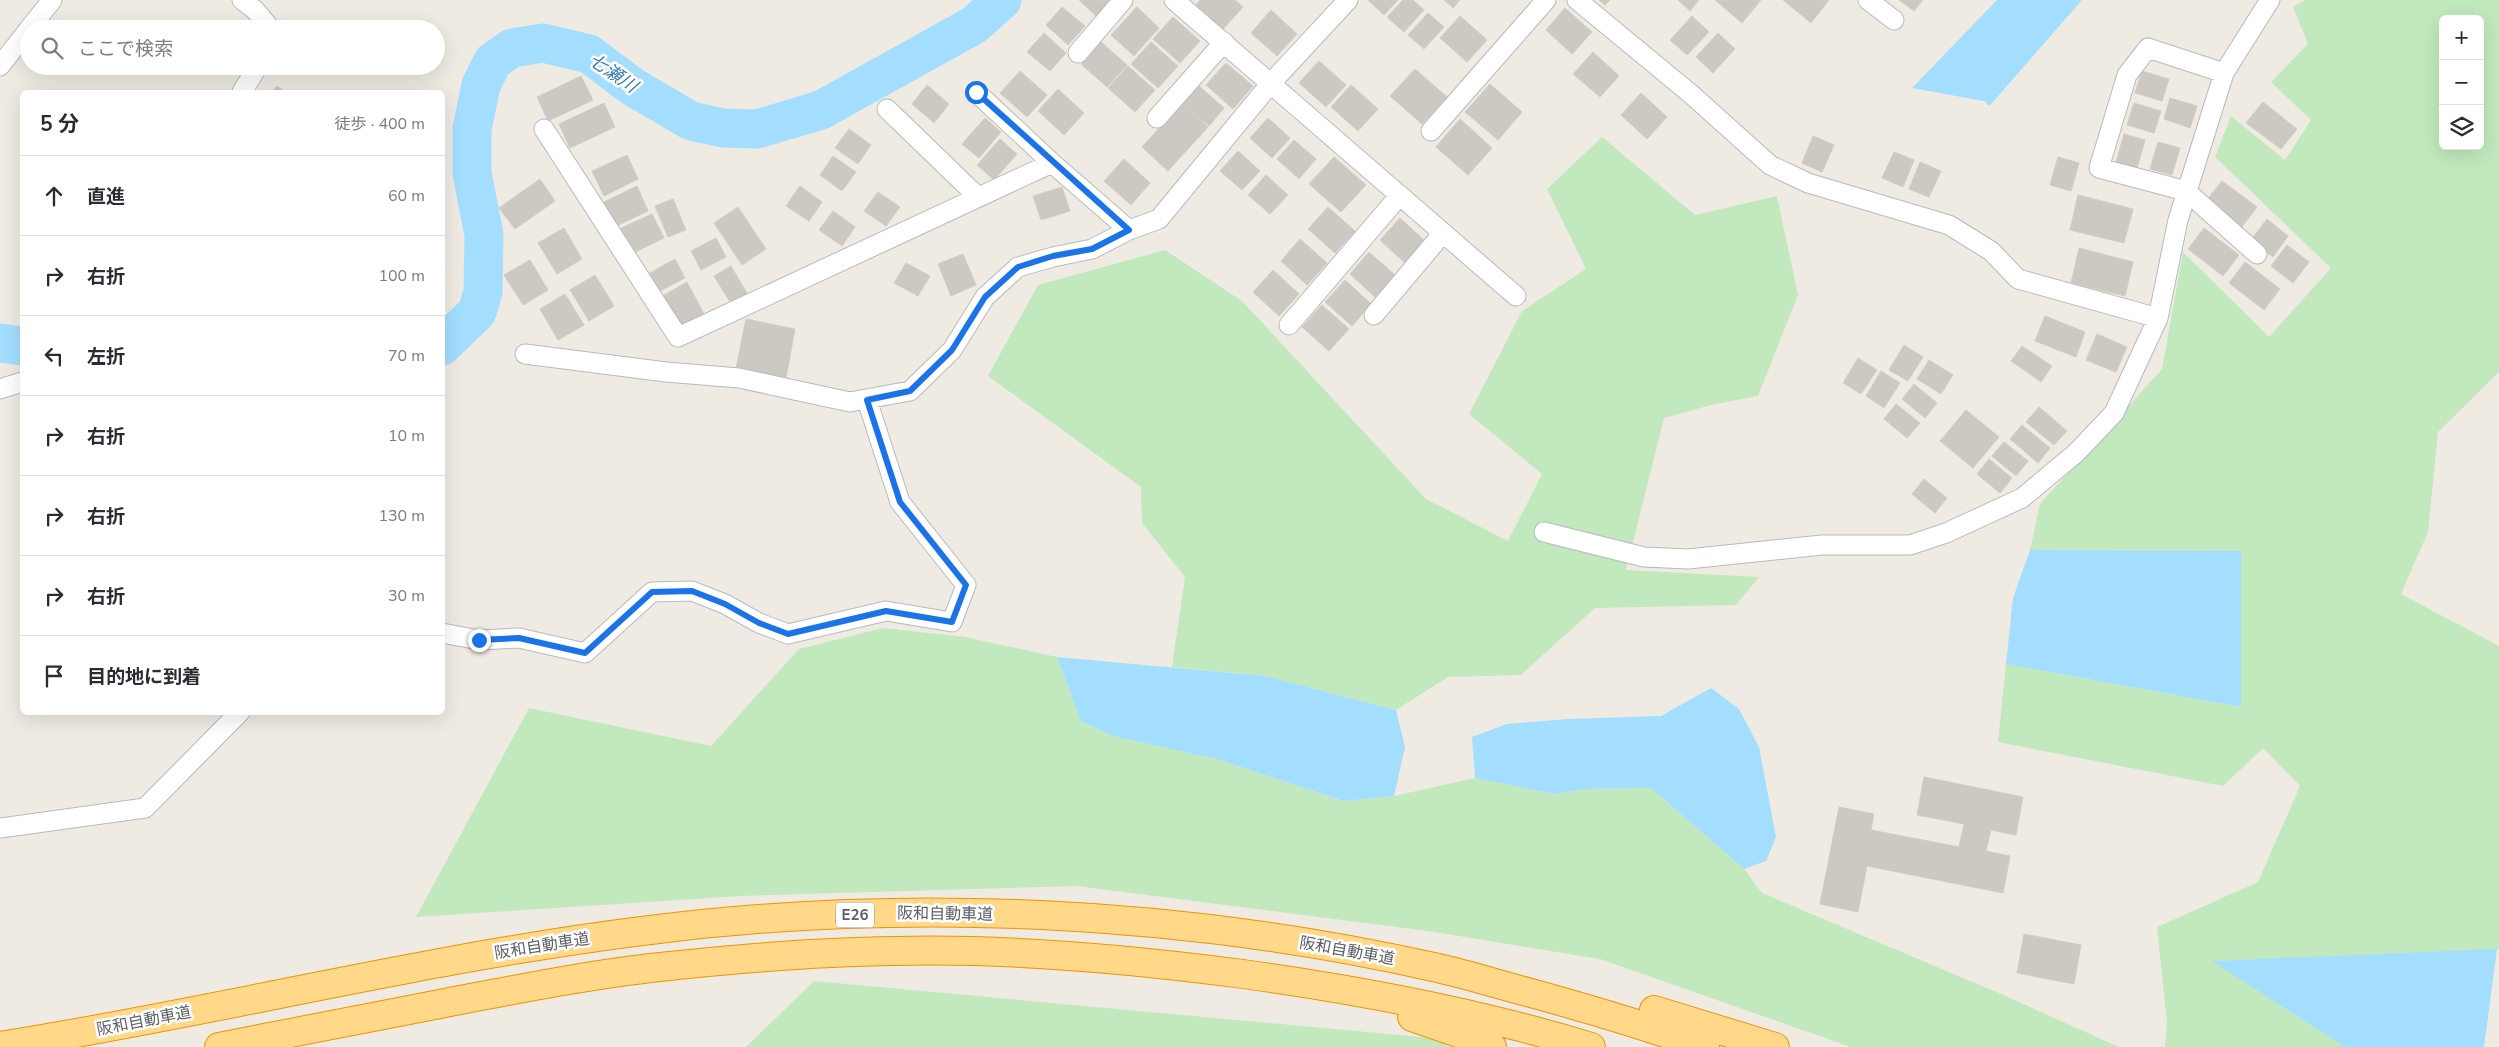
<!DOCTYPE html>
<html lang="ja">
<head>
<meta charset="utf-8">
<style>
	:root { --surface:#fff; --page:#f7f7f7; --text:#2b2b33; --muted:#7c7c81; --line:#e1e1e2 }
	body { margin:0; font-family:"Nunito Sans","Noto Sans JP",sans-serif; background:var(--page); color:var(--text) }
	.controls { position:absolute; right:15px; top:15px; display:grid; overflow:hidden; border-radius:8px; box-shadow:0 5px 20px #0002 }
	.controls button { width:45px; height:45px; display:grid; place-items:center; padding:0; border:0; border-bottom:1px solid var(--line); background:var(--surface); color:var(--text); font:25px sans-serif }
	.stop { position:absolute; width:15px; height:15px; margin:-11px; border:4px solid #1a73e8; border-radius:50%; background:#fff }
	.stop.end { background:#1a73e8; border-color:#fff; box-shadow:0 1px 5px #0008 }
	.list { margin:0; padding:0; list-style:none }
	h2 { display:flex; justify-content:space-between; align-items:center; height:65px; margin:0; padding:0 20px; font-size:21px }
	h2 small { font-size:16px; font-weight:400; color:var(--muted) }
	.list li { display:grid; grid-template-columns:32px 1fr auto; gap:15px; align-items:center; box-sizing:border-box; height:80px; padding:0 20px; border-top:1px solid var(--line) }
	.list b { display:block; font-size:19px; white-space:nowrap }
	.list em { font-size:16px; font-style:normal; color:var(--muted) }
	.icon { flex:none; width:28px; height:28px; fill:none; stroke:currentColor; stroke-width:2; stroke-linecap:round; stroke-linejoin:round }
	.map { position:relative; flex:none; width:2499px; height:1047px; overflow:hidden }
	.search { position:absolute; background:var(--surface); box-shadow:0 5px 20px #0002; left:20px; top:20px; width:425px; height:55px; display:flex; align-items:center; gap:12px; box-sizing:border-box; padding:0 18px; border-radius:28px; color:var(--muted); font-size:19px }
	.panel { position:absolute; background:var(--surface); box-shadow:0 5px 20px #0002; left:20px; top:90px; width:425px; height:625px; border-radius:8px }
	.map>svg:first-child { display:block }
	.green { fill:#c1e9bd; fill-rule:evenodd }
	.water { fill:#a3deff }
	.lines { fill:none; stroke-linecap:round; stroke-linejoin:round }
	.stream { stroke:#a3deff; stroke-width:6 }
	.river { stroke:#a3deff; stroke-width:39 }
	.building { fill:#ccc8c2; stroke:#d4ccc1 }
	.street-casing { stroke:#b6babe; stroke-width:21 }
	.highway-casing { stroke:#f29200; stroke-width:30 }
	.street { stroke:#fff; stroke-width:19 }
	.highway { stroke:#ffd88a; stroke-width:28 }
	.route { stroke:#1a73e8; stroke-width:6 }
	.labels { text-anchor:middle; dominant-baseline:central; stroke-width:5; stroke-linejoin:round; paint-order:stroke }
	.shield { fill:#fff; stroke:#8c9093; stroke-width:1 }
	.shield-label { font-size:15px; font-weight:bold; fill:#5b6065 }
	.street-label { font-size:16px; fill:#5b6065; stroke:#fff }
	.water-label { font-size:18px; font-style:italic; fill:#367bb0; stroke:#fff }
</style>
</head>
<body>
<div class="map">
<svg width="2499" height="1047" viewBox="0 0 2499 1047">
	<rect width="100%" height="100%" fill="#efebe3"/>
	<!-- green -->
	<path class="green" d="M2306 0H2499V372L2438 432 2428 532 2401 594 2499 646V950L2213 961 2345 1047H2165L2167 1023 2157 927 2258 882 2300 786 2263 748 2223 786 1998 742 2006 664 2241 707V551L2030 550 2040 504 2162 369 2183 252 2269 337 2331 268 2215 157 2231 116 2285 160 2311 120 2271 82 2308 44 2293 7ZM2443 19H2480V146H2443Z
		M1602 137 1695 215 1777 196 1798 295 1758 396 1711 405 1664 418 1626 570 1759 577 1736 605 1595 608 1521 675 1448 677 1396 710 1265 676 1172 667 1185 577 1142 523 1141 487 988 376 1038 285 1165 250 1242 301 1426 499 1508 541 1542 474 1469 414 1522 311 1586 269 1547 189Z
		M883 628 965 637 1057 657 1081 721 1113 736 1220 760 1344 801 1394 796 1475 778 1554 794 1585 789 1651 788 1744 869 1762 893 2001 994 2119 1047H1851L1600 959 1428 931 1076 886 741 896 416 917 529 708 711 746 799 649Z
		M814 981 1432 1038 1450 1047H746Z"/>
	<!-- water -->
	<path class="water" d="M1997 0H2078L1989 102 1912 88Z
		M2030 550 2241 551V707L2006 664 2013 598Z
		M1057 657 1265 676 1396 710 1405 747 1394 796 1344 801 1220 760 1113 736 1081 721Z
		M1711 688 1739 709 1759 747 1776 837 1766 861 1744 869 1651 788 1585 789 1554 794 1475 778 1472 737 1507 724 1568 719 1661 716Z
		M2497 949 2484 1047H2345L2212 961Z"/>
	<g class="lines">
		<!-- stream -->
		<path class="stream" d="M1989 102 2078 0"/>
		<!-- river -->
		<path class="river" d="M0 343 22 346
			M442 346 477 312 483 292 484 235 472 173V129L481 85 493 61 512 48 543 43 589 54 633 87 691 121 723 128 757 129 821 110 974 25 1002 0"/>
	</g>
	<!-- building -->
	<path class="building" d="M1079 0H1110L1096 16Z
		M1200 0H1235L1243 7 1223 29 1196 5Z
		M1368 0H1398L1384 15Z
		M1403 0H1413L1424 10 1404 32 1387 17Z
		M1444 0H1460L1453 8Z
		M1599 0H1610L1605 5Z
		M1678 0H1699L1690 11Z
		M1715 0H1761L1742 23Z
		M1783 0H1829L1811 23Z
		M1899 0H1923L1914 11Z
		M1062 7 1085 26 1068 45 1046 25Z
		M1137 7 1159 28 1134 56 1111 35Z
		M1565 8 1592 32 1572 54 1546 30Z
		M1271 10 1297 34 1277 56 1251 33Z
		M1428 13 1444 27 1424 49 1408 35Z
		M1460 16 1487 40 1467 62 1440 38Z
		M1692 16 1709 32 1687 55 1670 40Z
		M1173 17 1200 41 1180 63 1153 39Z
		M1044 33 1066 53 1050 71 1027 52Z
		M1718 33 1735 49 1713 73 1696 57Z
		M1100 41 1127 65 1107 87 1081 64Z
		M1151 42 1178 66 1158 88 1131 64Z
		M1593 52 1619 76 1600 97 1573 74Z
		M1319 61 1346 85 1326 107 1299 83Z
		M1226 63 1253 86 1233 109 1206 85Z
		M1128 66 1155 90 1135 112 1108 88Z
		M1415 69 1447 97 1422 124 1390 96Z
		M1020 71 1047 95 1027 117 1000 93Z
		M2142 71 2169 79 2162 101 2135 93Z
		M581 76 593 100 548 121 537 97Z
		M1490 84 1522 112 1498 140 1465 112Z
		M927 85 949 104 934 123 912 104Z
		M1198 85 1224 108 1209 126 1182 103Z
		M1351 85 1378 109 1358 131 1331 107Z
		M277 86 285 92H272Z
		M1058 89 1084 113 1064 135 1038 111Z
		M1641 93 1667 117 1647 139 1621 115Z
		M2170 98 2197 106 2190 128 2164 119Z
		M2263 102 2297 129 2281 149 2246 123Z
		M604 103 615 127 570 148 559 124Z
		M1182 103 1208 127 1188 149 1162 125Z
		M2134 103 2161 111 2154 133 2127 125Z
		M985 118 1001 132 979 158 962 144Z
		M1268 118 1290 138 1272 158 1250 138Z
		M1460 119 1492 148 1468 175 1436 147Z
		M1162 125 1188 149 1168 171 1142 147Z
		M849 129 871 145 858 164 835 148Z
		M2124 134 2145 140 2137 168 2116 162Z
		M1813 136 1834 145 1822 172 1802 163Z
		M1000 139 1017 154 994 180 977 165Z
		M1294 140 1316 159 1299 179 1277 159Z
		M2158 142 2180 148 2172 175 2150 169Z
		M1238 151 1260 171 1242 190 1220 171Z
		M1894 152 1914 160 1903 187 1882 178Z
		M627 155 638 179 604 196 592 171Z
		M833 156 856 172 842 191 820 175Z
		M1334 157 1366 185 1341 212 1309 184Z
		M2058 157 2079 163 2071 191 2050 185Z
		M1124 159 1150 183 1131 205 1104 181Z
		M1920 162 1941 171 1929 197 1909 189Z
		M1266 175 1288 195 1270 214 1248 195Z
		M540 179 555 201 515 229 499 208Z
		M2222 181 2257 207 2241 228 2206 201Z
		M637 186 648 211 614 227 602 203Z
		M800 186 822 202 809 221 786 206Z
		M1062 187 1070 211 1041 220 1033 196Z
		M878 192 900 207 886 226 864 211Z
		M2078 195 2133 209 2124 243 2070 230Z
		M673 199 686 230 668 237 655 206Z
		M738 207 766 249 742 265 714 223Z
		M1328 207 1355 231 1335 253 1308 229Z
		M833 211 855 227 842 246 819 230Z
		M652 214 664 238 629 255 617 230Z
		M1400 218 1426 242 1406 264 1380 240Z
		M2267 219 2288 236 2273 257 2251 240Z
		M564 228 582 259 557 274 538 243Z
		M2204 228 2239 255 2223 276 2188 249Z
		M716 238 726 257 701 270 691 251Z
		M1300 239 1327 263 1307 285 1281 261Z
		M2287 245 2309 262 2293 283 2271 266Z
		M2079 248 2133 262 2125 296 2071 283Z
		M1369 252 1396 276 1376 298 1350 274Z
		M963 254 976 285 951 296 938 264Z
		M675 259 685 278 660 291 650 273Z
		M530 260 548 290 523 305 504 275Z
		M2245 262 2280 289 2264 310 2229 283Z
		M906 263 930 276 918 296 894 283Z
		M731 266 748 295 732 305 714 276Z
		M1273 270 1299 294 1279 316 1253 292Z
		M595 275 614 306 589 321 570 290Z
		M1345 280 1371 304 1352 326 1325 302Z
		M687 282 704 314 678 328 661 297Z
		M565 294 584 325 558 340 540 309Z
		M1322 305 1349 329 1329 351 1302 327Z
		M2045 316 2085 332 2076 357 2035 341Z
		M746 319 795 329 786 378 736 368Z
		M2097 334 2127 347 2116 372 2086 360Z
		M1904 345 1923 357 1908 381 1889 370Z
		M2022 346 2052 366 2041 382 2011 361Z
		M1858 358 1877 370 1861 394 1843 383Z
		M1929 360 1953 375 1941 394 1917 379Z
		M1881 371 1900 383 1884 408 1866 396Z
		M1914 384 1937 403 1925 418 1902 399Z
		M1896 404 1920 423 1907 438 1884 419Z
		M2039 407 2067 431 2054 445 2026 422Z
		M1966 410 1999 437 1973 468 1940 441Z
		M2022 425 2050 448 2038 463 2010 439Z
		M2004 442 2028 461 2016 476 1992 456Z
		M1989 459 2012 478 2000 493 1977 474Z
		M1924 479 1947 498 1935 513 1912 494Z
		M1924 777 2023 797 2016 835 1991 830 1986 851 2010 856 2003 893 1867 866 1858 912 1820 904 1839 807 1874 814 1871 830 1959 847 1964 824 1917 815Z
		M2024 934 2081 945 2074 984 2017 973Z"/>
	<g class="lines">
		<defs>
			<path id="street" d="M242 0 255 10 271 29
				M1174 0 1516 296
				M1577 0 1692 95 1770 165 1808 183 1949 225 1991 251 2018 279 2158 318
				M1868 0 1894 20
				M29 29 52 0
				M1078 53 1123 0
				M0 66 29 29
				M2224 73 2148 48 2127 75 2099 168 2186 191 2257 254
				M242 92 258 66
				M976 92 1052 163
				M887 109 978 197
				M1157 118 1224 42
				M544 129 678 337 1052 163 1129 230
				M1431 131 1546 0
				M1374 315 1443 233
				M1289 325 1400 195
				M525 354 666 372 739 378 850 402 910 391 952 350 985 297 1018 267 1053 257 1092 249 1129 230 1159 219 1271 83 1348 0
				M0 389 22 382
				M1544 532 1644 557 1688 559 1822 545H1910L1946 533 2022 498 2076 453 2114 413 2158 318 2178 220 2224 73 2270 0
				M442 633 479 640 519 638 585 653 652 592 692 591 725 604 759 623 788 634 886 611 952 622 966 585 900 502 867 400
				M0 828 145 808 240 712"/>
			<path id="highway" d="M1654 1010 1775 1047
				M1412 1017 1467 1036 1492 1047
				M0 1046C215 1012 426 958 642 931 903 897 1181 910 1438 968 1469 975 1500 985 1531 993 1589 1009 1648 1026 1705 1047
				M219 1047C294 1032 369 1018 445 1003 513 990 582 976 651 968 732 959 813 952 895 951 1010 948 1128 959 1243 974 1360 990 1477 1012 1591 1047"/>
		</defs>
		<!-- street casing -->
		<use href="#street" class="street-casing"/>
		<!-- highway casing -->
		<use href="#highway" class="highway-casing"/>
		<!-- street -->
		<use href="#street" class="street"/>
		<!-- highway -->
		<use href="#highway" class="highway"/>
	</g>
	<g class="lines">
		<!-- route -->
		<path class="route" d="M479 640 519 638 585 653 652 592 692 591 725 604 759 623 788 634 886 611 952 622 966 585 900 502 867 400 910 391 952 350 985 297 1018 267 1053 256 1092 249 1129 230 976 92"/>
	</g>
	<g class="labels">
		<!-- shield labels -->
		<rect class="shield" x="836" y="902.5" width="38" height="25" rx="4"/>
		<g class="shield-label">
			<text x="855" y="915">E26</text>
		</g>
		<!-- street labels -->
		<g class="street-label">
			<text transform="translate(945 914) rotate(1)">阪和自動車道</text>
			<text transform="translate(542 946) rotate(-9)">阪和自動車道</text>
			<text transform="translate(1347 951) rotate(10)">阪和自動車道</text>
			<text transform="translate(144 1021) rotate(-11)">阪和自動車道</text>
		</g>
		<!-- water labels -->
		<g class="water-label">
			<text transform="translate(613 73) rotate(34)">七瀬川</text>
		</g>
	</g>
</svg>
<div class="controls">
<button>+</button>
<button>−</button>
<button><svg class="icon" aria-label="layers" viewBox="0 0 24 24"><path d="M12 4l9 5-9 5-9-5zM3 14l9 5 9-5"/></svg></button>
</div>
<div class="stop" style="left:976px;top:92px"></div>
<div class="stop end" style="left:479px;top:640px"></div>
<div class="search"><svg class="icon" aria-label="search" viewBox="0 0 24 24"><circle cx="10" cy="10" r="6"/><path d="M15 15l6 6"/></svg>ここで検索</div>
<section class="panel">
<h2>5 分<small>徒歩 · 400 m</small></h2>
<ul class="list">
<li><svg class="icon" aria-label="ahead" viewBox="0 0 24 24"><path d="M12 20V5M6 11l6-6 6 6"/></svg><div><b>直進</b></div><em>60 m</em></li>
<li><svg class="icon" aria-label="right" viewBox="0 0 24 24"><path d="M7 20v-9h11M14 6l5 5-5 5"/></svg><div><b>右折</b></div><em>100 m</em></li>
<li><svg class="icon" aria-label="left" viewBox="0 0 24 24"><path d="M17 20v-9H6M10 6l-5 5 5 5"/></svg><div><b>左折</b></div><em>70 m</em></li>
<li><svg class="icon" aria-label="right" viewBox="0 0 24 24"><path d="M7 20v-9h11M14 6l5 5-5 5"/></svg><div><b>右折</b></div><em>10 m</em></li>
<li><svg class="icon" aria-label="right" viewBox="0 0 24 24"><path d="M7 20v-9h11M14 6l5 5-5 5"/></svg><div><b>右折</b></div><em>130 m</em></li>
<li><svg class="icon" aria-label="right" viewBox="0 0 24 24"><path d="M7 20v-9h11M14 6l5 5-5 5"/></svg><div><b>右折</b></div><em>30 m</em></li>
<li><svg class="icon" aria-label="arrive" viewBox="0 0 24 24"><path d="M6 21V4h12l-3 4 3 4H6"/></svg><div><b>目的地に到着</b></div></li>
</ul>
</section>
</div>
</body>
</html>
